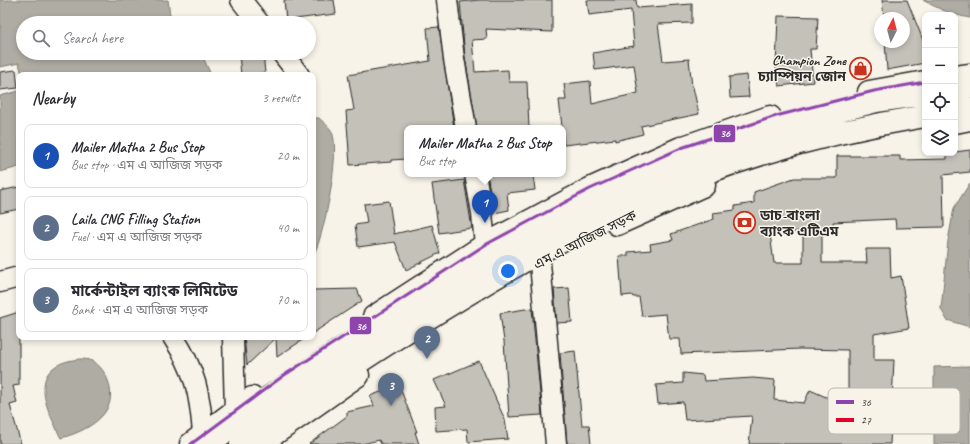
<!DOCTYPE html>
<html lang="en">
<head>
<meta charset="utf-8">
<style>
	:root { --surface:#fff; --page:#f7f7f7; --text:#2b2b33; --muted:#7c7c81; --line:#e1e1e2; --accent:#b45309 }
	body { margin:0; font-family:Caveat,"Noto Sans Bengali",sans-serif; background:var(--page); color:var(--text) }
	.controls { position:absolute; right:12px; top:12px; display:grid; overflow:hidden; border-radius:8px; box-shadow:0 2px 6px #0003 }
	.controls button { width:36px; height:36px; display:grid; place-items:center; padding:0; border:0; border-bottom:1px solid var(--line); background:var(--surface); color:var(--text); font:20px sans-serif }
	.compass { position:absolute; left:874px; top:12px; width:36px; height:36px; border-radius:50%; background:var(--surface); box-shadow:0 2px 6px #0003; rotate:6deg }
	.you { position:absolute; left:508px; top:271px; width:14px; height:14px; margin:-10px; border:3px solid #fff; border-radius:50%; background:#1a73e8; box-shadow:0 0 0 6px #1a73e833 }
	.badge { display:grid; place-items:center; width:26px; height:26px; border-radius:50%; background:var(--accent); color:#fff; font-size:13px; font-weight:700 }
	.pin { position:absolute; translate:-50% -33px; filter:drop-shadow(0 1px 2px #0008) }
	.pin::after { content:''; position:absolute; top:21px; width:14px; height:12px; background:inherit; clip-path:polygon(0 0,100% 0,50% 100%) }
	.popup { position:absolute; left:404px; top:125px; width:162px; height:52px; box-sizing:border-box; display:grid; place-content:center; border-radius:8px; background:var(--surface); filter:drop-shadow(0 1px 3px #0005); font-size:13px; white-space:nowrap; color:var(--muted) }
	.popup b { font-size:15px; color:var(--text) }
	.popup::after { content:''; position:absolute; left:50%; top:100%; margin-left:-8px; border:8px solid transparent; border-top-color:var(--surface) }
	.list { margin:0; padding:0; list-style:none }
	h2 { display:flex; justify-content:space-between; align-items:center; height:52px; margin:0; padding:0 16px; font-size:17px }
	h2 small { font-size:13px; font-weight:400; color:var(--muted) }
	.list li { display:grid; grid-template-columns:26px 1fr auto; gap:12px; align-items:center; box-sizing:border-box; height:64px; margin:0 8px 8px; padding:0 8px; border:1px solid var(--line); border-radius:8px }
	.list b { display:block; font-size:15px; white-space:nowrap }
	.list p { margin:0; font-size:13px; white-space:nowrap; color:var(--muted) }
	.list em { font-size:13px; font-style:normal; color:var(--muted) }
	.icon { flex:none; width:22px; height:22px; fill:none; stroke:currentColor; stroke-width:2; stroke-linecap:round; stroke-linejoin:round }
	.map { position:relative; flex:none; width:970px; height:444px; overflow:hidden }
	.search { position:absolute; background:var(--surface); box-shadow:0 2px 6px #0003; left:16px; top:16px; width:300px; height:44px; display:flex; align-items:center; gap:10px; box-sizing:border-box; padding:0 14px; border-radius:22px; color:var(--muted); font-size:15px }
	.panel { position:absolute; background:var(--surface); box-shadow:0 2px 6px #0003; left:16px; top:72px; width:300px; height:268px; border-radius:8px }
	.map>svg:first-child { display:block }
	.water { fill:#afaca4; stroke:#7a7874 }
	.building { fill:#c4c1b9; stroke:#2b2b2b; fill-rule:evenodd }
	.lines { fill:none; stroke-linecap:round; stroke-linejoin:round }
	.minor-casing { stroke:#2b2b2b; stroke-width:23 }
	.major-casing { stroke:#2b2b2b; stroke-width:25 }
	.highway-casing { stroke:#2b2b2b; stroke-width:25 }
	.minor { stroke:#f7f3e8; stroke-width:20 }
	.major { stroke:#f7f3e8; stroke-width:22 }
	.highway { stroke:#f7f3e8; stroke-width:22 }
	.bus-1-casing { stroke:#f7f3e8; stroke-width:6 }
	.bus-1 { stroke:#8e44ad; stroke-width:3 }
	.labels { text-anchor:middle; dominant-baseline:central; stroke-width:3; stroke-linejoin:round; paint-order:stroke }
	.poi-label { font-size:14px; font-weight:bold; fill:#2b2b2b; stroke:#f7f3e8; text-anchor:end }
	.street-label { font-size:14px; fill:#2b2b2b; stroke:#f7f3e8 }
	.key { fill:#f7f3e8; stroke:#bab7af; stroke-width:1 }
	.key-label { font-size:11px; fill:#2b2b2b }
	.line-badge { stroke:#f7f3e8; stroke-width:1.5 }
	.badge-label { font-size:11px; text-anchor:middle; font-weight:bold; fill:#fff }
</style>
</head>
<body>
<div class="map">
<svg width="970" height="444" viewBox="0 0 970 444">
	<rect width="100%" height="100%" fill="#f7f3e8"/>
	<filter id="ink" filterUnits="userSpaceOnUse"><feTurbulence type="fractalNoise" baseFrequency=".025" numOctaves="2"/><feDisplacementMap in="SourceGraphic" scale="8" xChannelSelector="R" yChannelSelector="G"/><feConvolveMatrix kernelMatrix="1 2 1 2 8 2 1 2 1" color-interpolation-filters="sRGB"/></filter>
	<g filter="url(#ink)">
		<!-- water -->
		<path class="water" d="M0 0H168L171 23H23V53H192L203 57 211 75H22L19 63 0 67Z
			M923 0H970V18C953 15 938 9 923 0Z
			M19 91V167L0 172V96Z
			M313 118H319C323 122 330 127 332 132 341 151 324 237 313 256Z
			M970 183V327L947 320 941 309 948 241 954 208Z
			M80 359C83 359 88 359 92 361 107 368 116 394 107 409 99 424 77 434 61 438 58 433 56 427 53 421 38 390 38 363 80 359Z
			M970 366V444H934V367Z"/>
		<!-- building -->
		<path class="building" d="M284 0H334L336 14 286 20Z
			M479 0H552V32L486 29 487 39 472 40 475 72 508 70 509 82H527L529 128H477L465 57 460 2Z
			M587 0H636L637 8 692 4V23L658 24 663 61 689 59 692 87H693L699 114 641 126 643 134 615 141V139L564 145 559 100H566L564 84 590 81 592 104 638 93 634 65 595 70 593 53 634 46 631 10 589 15Z
			M882 0H907L925 45V63L887 70 885 42H904V18H884Z
			M778 16 818 17 816 49H810L813 82 779 86 776 67Z
			M439 27 454 128H407V159L391 160V162L350 165 346 111 354 110 348 75 430 61 427 28Z
			M263 53 265 73 241 75 239 54Z
			M16 70 18 88 0 90V72Z
			M747 75 749 97 730 98 729 77Z
			M970 150V172L943 175 944 227 896 228 895 219 833 222 834 228 822 229V263H867L866 249H890L891 278 901 276 909 328 874 334V360H894L890 444H749L752 416 685 420 683 402 658 404 656 385 683 383V373L703 375 704 381 753 378 775 380 774 400 804 403 810 390 826 397 848 398V350L800 349 681 354 680 339H669L666 314 642 316 639 297H633L632 295 622 296 619 256H628V252L651 250 650 244 673 240 671 234 714 219 713 213 735 210V206L754 203V192L794 178H837V156H900V160L947 159V153ZM803 231V263H774L770 234Z
			M487 174H533L535 190 507 193 509 210 494 213Z
			M464 180 472 228 439 233 432 184Z
			M19 187V209L0 213V191Z
			M389 201 394 234 432 225 440 253 406 270 395 242 358 247 355 225 367 223 364 204Z
			M569 288 572 322 557 323 554 289Z
			M357 289 362 301 313 333V290Z
			M532 308 542 415 509 417 504 341 500 313Z
			M19 312V385L13 386 17 403 10 405 21 444H0V318Z
			M244 337H307L277 357 276 338 247 365Z
			M575 351 582 425H589L591 444H567L560 353Z
			M479 361 505 420 508 439 468 442 467 429 436 431 435 407 446 406 434 380Z
			M399 385 417 432H415L419 444H381L379 440 362 444H309L347 416V412L374 406 370 396Z"/>
		<g class="lines">
			<defs>
				<path id="minor" d="M241 0 259 23
					M447 0 454 59 466 128
					M282 53 299 75
					M475 174 482 213 485 245
					M540 263 556 444
					M0 282 19 277
					M173 337C195 370 200 394 203 433
					M233 337 235 411"/>
				<path id="major" d="M955 77 970 75
					M869 92 925 82
					M955 122 970 119
					M617 224 704 185
					M374 317 485 245 590 189 681 148 770 117
					M191 444 252 398
					M260 444 358 375"/>
				<path id="highway" d="M955 89 970 86
					M955 110 970 108
					M210 444 261 403 342 349 507 246 595 200 686 158 779 126 876 101 925 94
					M241 444C314 389 391 340 469 293 525 259 582 228 642 200 659 192 677 183 694 177 770 148 846 129 925 116"/>
			</defs>
			<!-- minor casing -->
			<use href="#minor" class="minor-casing"/>
			<!-- major casing -->
			<use href="#major" class="major-casing"/>
			<!-- highway casing -->
			<use href="#highway" class="highway-casing"/>
			<!-- minor -->
			<use href="#minor" class="minor"/>
			<!-- major -->
			<use href="#major" class="major"/>
			<!-- highway -->
			<use href="#highway" class="highway"/>
			<defs>
				<path id="bus-1" d="M191 444 283 376 485 245 590 189 681 148 776 116 874 91 925 82"/>
			</defs>
			<!-- bus-1 casing -->
			<use href="#bus-1" class="bus-1-casing"/>
			<!-- bus-1 -->
			<use href="#bus-1" class="bus-1"/>
		</g>
	</g>
	<!-- icons -->
	<defs>
		<symbol id="shop-ring" viewBox="-11 -11 22 22"><circle r="9.5" fill="#f7f3e8" stroke="#c8321e" stroke-width="1.5"/><path d="M-5-2.5h2.3a2.7 3.5 0 0 1 5.4 0H5L5.5 6h-11ZM-1.5-2.5h3a1.5 2.3 0 0 0-3 0Z" fill="#c8321e"/></symbol>
		<symbol id="bank-ring" viewBox="-11 -11 22 22"><circle r="9.5" fill="#f7f3e8" stroke="#c8321e" stroke-width="1.5"/><path d="M-6-4H6V4H-6ZM0-2.3a2.3 2.3 0 1 0 0 4.6a2.3 2.3 0 1 0 0-4.6Z" fill="#c8321e"/></symbol>
	</defs>
	<g fill-rule="evenodd">
		<use href="#shop-ring" x="848" y="56" width="25" height="25"/>
		<use href="#bank-ring" x="732" y="210" width="25" height="25"/>
	</g>
	<g class="labels">
		<!-- poi labels -->
		<g class="poi-label">
			<text x="846" y="60">Champion Zone<tspan x="846" dy="16">চ্যাম্পিয়ন জোন</tspan></text>
			<text x="760" y="215" text-anchor="start">ডাচ-বাংলা<tspan x="760" dy="16">ব্যাংক এটিএম</tspan></text>
		</g>
		<!-- street labels -->
		<g class="street-label">
			<text transform="translate(585 240) rotate(-27)">এম এ আজিজ সড়ক</text>
		</g>
	</g>
	<!-- legend -->
	<rect x="828" y="388" width="132" height="46" rx="6" class="key"/>
	<rect x="836" y="400" width="18" height="4" fill="#8e44ad"/>
	<rect x="836" y="418" width="18" height="4" fill="#e4002b"/>
	<g class="key-label">
		<text x="861" y="406">36</text>
		<text x="861" y="424">27</text>
	</g>
	<g class="line-badge">
		<rect x="713" y="124" width="23" height="19" rx="4" fill="#8e44ad"/>
		<rect x="349" y="316" width="23" height="19" rx="4" fill="#8e44ad"/>
	</g>
	<g class="badge-label">
		<text x="725" y="137">36</text>
		<text x="361" y="330">36</text>
	</g>
</svg>
<div class="controls">
<button>+</button>
<button>−</button>
<button><svg class="icon" aria-label="locate" viewBox="0 0 24 24"><circle cx="12" cy="12" r="6"/><path d="M12 2v4M12 18v4M2 12h4M18 12h4"/></svg></button>
<button><svg class="icon" aria-label="layers" viewBox="0 0 24 24"><path d="M12 4l9 5-9 5-9-5zM3 14l9 5 9-5"/></svg></button>
</div>
<svg class="compass" viewBox="-18 -18 36 36"><path d="M0-13l5 13h-10z" fill="#e53935"/><path d="M0 13l5-13h-10z" fill="#7c7c81"/></svg>
<div class="you"></div>
<div class="pin badge" style="left:485px;top:223px;background:#1a4fb4">1</div>
<div class="popup"><b>Mailer Matha 2 Bus Stop</b>Bus stop</div>
<div class="pin badge" style="left:427px;top:359px;background:#5c6f8a">2</div>
<div class="pin badge" style="left:391px;top:406px;background:#5c6f8a">3</div>
<div class="search"><svg class="icon" aria-label="search" viewBox="0 0 24 24"><circle cx="10" cy="10" r="6"/><path d="M15 15l6 6"/></svg>Search here</div>
<section class="panel">
<h2>Nearby<small>3 results</small></h2>
<ul class="list">
<li><span class="badge" style="background:#1a4fb4">1</span><div><b>Mailer Matha 2 Bus Stop</b><p>Bus stop · এম এ আজিজ সড়ক</p></div><em>20 m</em></li>
<li><span class="badge" style="background:#5c6f8a">2</span><div><b>Laila CNG Filling Station</b><p>Fuel · এম এ আজিজ সড়ক</p></div><em>40 m</em></li>
<li><span class="badge" style="background:#5c6f8a">3</span><div><b>মার্কেন্টাইল ব্যাংক লিমিটেড</b><p>Bank · এম এ আজিজ সড়ক</p></div><em>70 m</em></li>
</ul>
</section>
</div>
</body>
</html>
